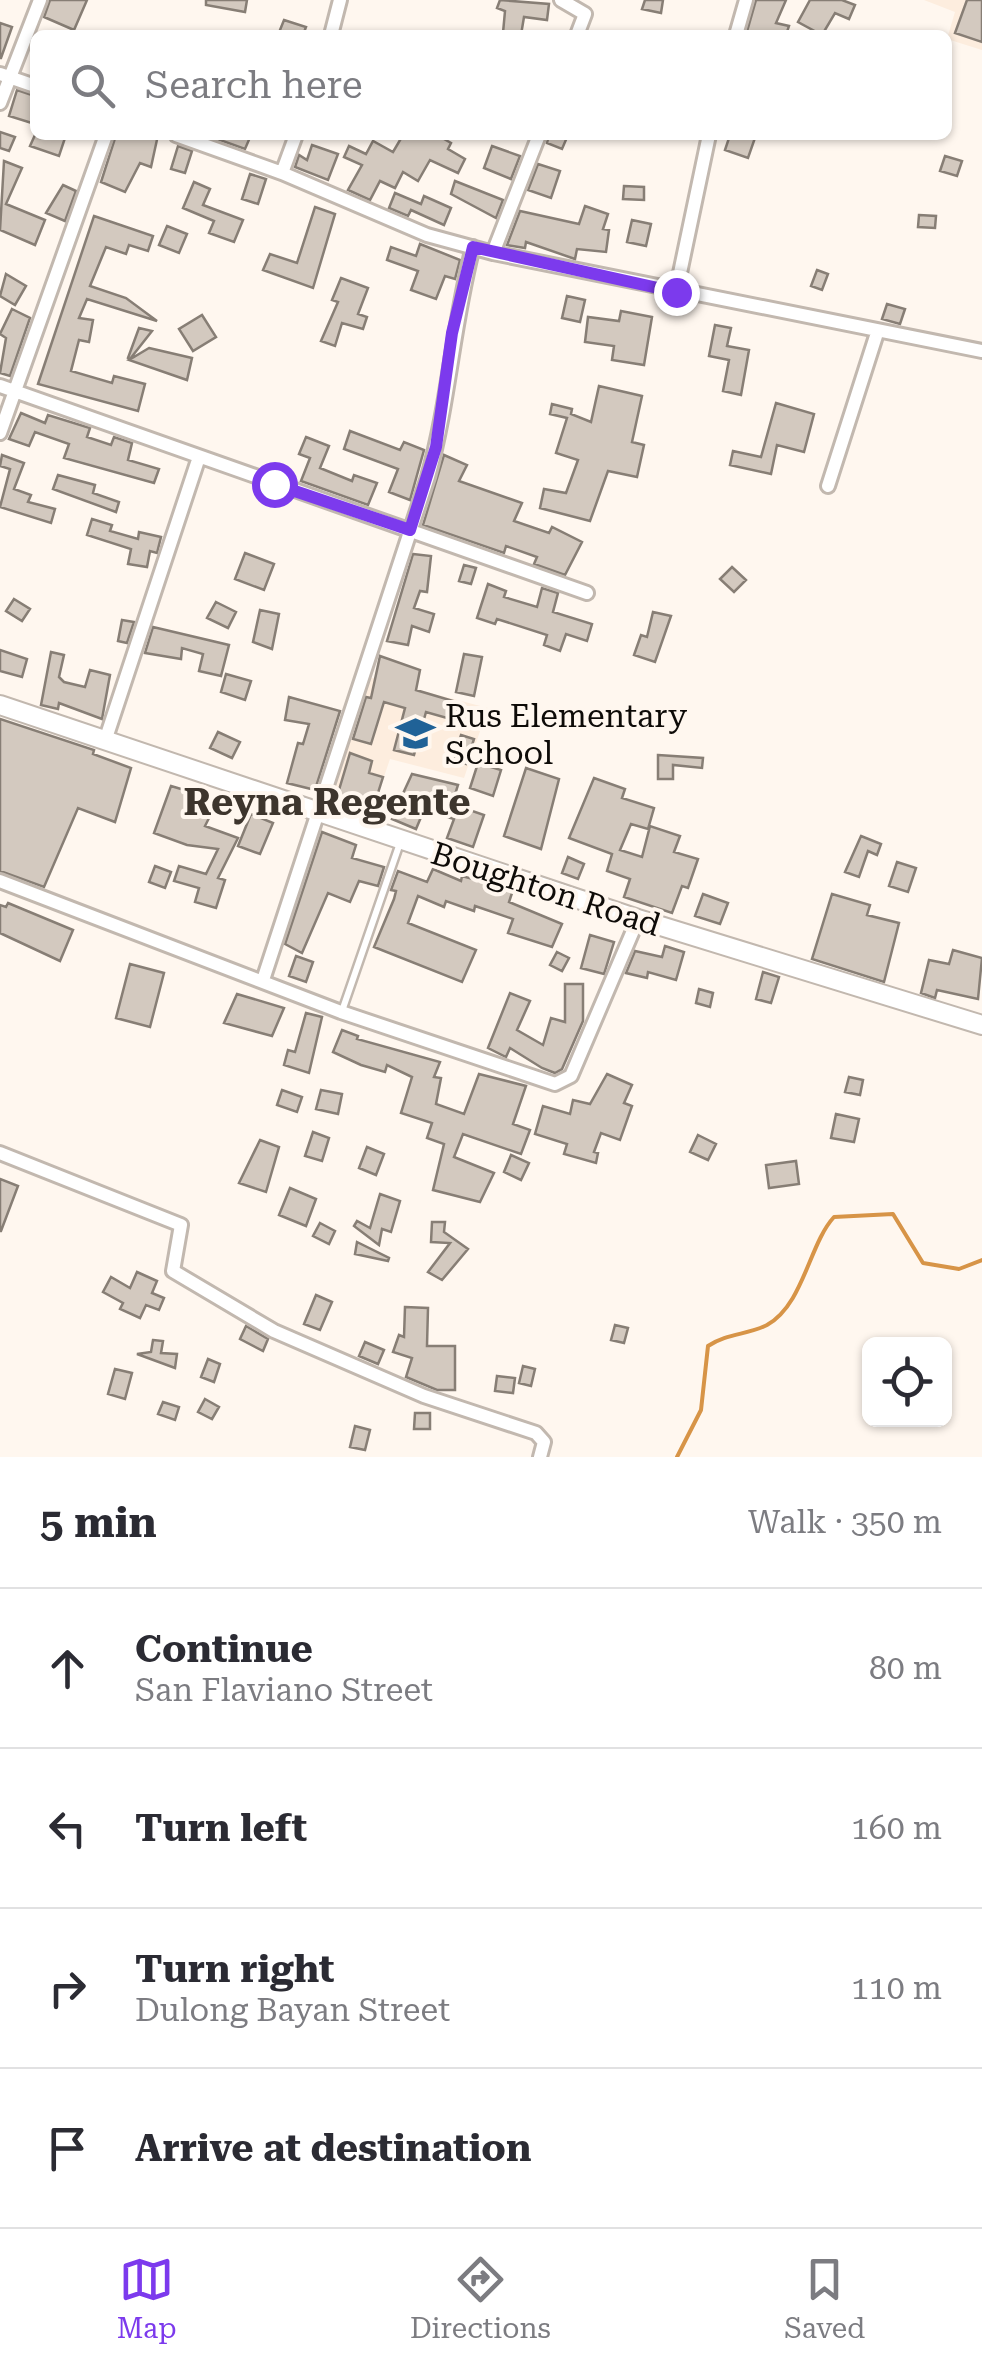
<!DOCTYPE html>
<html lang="en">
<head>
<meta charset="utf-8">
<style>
	:root { --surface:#fff; --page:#f7f7f7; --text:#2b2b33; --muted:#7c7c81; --line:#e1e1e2; --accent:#7c3aed }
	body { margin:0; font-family:"Roboto Serif",serif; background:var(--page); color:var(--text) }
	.controls { position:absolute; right:30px; bottom:30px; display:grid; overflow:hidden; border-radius:15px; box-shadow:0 2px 8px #0004 }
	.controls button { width:90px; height:90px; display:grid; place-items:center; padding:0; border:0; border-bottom:2px solid var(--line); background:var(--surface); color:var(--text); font:50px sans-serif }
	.stop { position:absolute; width:30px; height:30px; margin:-22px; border:8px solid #7c3aed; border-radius:50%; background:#fff }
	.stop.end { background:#7c3aed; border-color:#fff; box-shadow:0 2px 10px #0008 }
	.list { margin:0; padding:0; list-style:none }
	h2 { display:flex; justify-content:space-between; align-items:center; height:130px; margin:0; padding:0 40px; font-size:42px }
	h2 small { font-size:32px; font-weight:400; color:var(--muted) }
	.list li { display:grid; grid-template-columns:65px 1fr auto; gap:30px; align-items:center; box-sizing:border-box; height:160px; padding:0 40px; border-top:2px solid var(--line) }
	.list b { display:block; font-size:38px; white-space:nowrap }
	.list p { margin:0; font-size:32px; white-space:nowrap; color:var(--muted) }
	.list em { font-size:32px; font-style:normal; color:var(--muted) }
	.icon { flex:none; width:55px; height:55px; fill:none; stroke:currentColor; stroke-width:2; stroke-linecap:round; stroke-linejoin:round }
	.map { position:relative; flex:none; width:982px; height:1457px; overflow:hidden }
	.search { position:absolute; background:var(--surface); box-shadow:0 2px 8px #0004; left:30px; right:30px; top:30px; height:110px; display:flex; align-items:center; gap:25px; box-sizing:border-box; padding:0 35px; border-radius:15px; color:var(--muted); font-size:38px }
	.sheet { height:770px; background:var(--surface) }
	nav { display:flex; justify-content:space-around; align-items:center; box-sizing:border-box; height:140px; border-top:2px solid var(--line); background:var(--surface); font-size:28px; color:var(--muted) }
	nav a { display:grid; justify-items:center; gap:5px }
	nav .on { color:var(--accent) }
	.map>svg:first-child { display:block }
	.built { fill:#fdedde }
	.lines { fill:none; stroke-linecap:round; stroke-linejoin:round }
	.stream { stroke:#d79447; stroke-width:4 }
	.building { fill:#d3c9bf; stroke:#877e75; stroke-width:2.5 }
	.service-casing { stroke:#c2b8af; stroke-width:11 }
	.minor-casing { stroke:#c2b8af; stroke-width:18 }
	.secondary-casing { stroke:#c2b8af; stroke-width:22 }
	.service { stroke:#fff; stroke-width:6 }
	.minor { stroke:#fff; stroke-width:12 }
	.secondary { stroke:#fff; stroke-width:18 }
	.route { stroke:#7c3aed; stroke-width:12 }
	.labels { text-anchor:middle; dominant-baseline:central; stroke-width:8; stroke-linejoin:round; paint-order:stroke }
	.poi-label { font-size:32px; fill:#0e0b08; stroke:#fff7ef; text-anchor:start }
	.street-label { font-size:32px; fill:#0e0b08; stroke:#fff7ef }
	.quarter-label { font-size:38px; font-weight:bold; fill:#3d352d; stroke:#fff7ef }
</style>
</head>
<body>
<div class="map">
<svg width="982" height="1457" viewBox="0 0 982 1457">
	<rect width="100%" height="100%" fill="#fff7ef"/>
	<!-- built -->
	<path class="built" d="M924 0H982V50L947 39 955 12Z
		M369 677 488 708 464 778 390 759 372 812 330 799Z"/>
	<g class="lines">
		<!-- stream -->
		<path class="stream" d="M677 1457 701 1410 708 1346C727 1333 748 1335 767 1325 804 1304 809 1244 834 1217L893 1214 923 1263 959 1269 982 1260"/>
	</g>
	<!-- building -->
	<path class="building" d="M87 0 74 30 44 17 50 0Z
		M206 0H247L245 12 206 5Z
		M500 0 549 4 547 20 524 17 521 35 503 33 505 11 497 8Z
		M645 0H663L661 13 642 9Z
		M756 0H786L776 23 789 26 786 35H746Z
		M810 0H842L855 5 849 19 835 13 822 35 798 22Z
		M967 0H982V42L955 33Z
		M284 20 306 27 303 35H278Z
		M0 23 12 27 1 58H0Z
		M17 90 35 96V124L9 116Z
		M0 132 15 137 9 151 0 148Z
		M35 135H66L59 156 30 146Z
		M116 135H158L151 167 140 163 125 192 101 182Z
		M206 135H251L245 149Z
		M403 135H437L451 143 448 149 465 159 458 173 430 160 418 181 403 172 395 188 380 181 370 200 348 190 362 165 344 157 349 146 366 154 373 141 393 152Z
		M549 135H568L562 149 547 143Z
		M730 135H756L748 158 725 150Z
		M312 145 338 154 328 180 295 167 299 155 307 160Z
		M178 146 192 151 185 173 171 169Z
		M492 146 520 156 511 179 484 168Z
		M945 156 962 161 957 176 940 171Z
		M4 161 22 168 6 204 45 220 35 245 0 230Z
		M538 164 560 171 551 198 528 190Z
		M250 174 266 179 258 204 242 199Z
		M455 181 503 200 496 218 451 194Z
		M194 182 210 189 203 205 243 220 234 242 209 233 214 221 183 208Z
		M63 185 76 191 65 221 46 213Z
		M624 186 644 187V200L623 199Z
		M395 193 421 204 424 196 451 208 444 225 411 210 408 216 389 208Z
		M585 206 608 214 603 229 609 230 606 252 577 249 575 259 526 242 525 248 507 245 520 211 579 224Z
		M315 207 335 214 313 288 263 270 270 254 297 263Z
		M919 215 936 216 935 228 918 227Z
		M94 216 153 236 148 251 129 245 126 254 106 247 90 286 126 298 157 321 87 299 79 318 93 320 89 342 79 340 71 371 112 383 114 376 145 384 138 411 38 384Z
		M632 220 651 224 646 246 627 242Z
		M167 226 187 234 179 253 159 245Z
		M420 244 460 260 455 279 445 276 436 299 411 290 418 271 387 260 391 247 416 256Z
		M817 270 828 274 822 290 811 286Z
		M6 274 26 286 15 305 0 296Z
		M341 278 368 288 358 314 367 317 363 329 342 323 335 346 321 341 338 302 332 300Z
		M567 296 585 300 580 322 562 318Z
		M887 304 905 309 900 324 882 319Z
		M12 309 30 318 10 376 0 373 6 338 0 334Z
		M621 311 652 317 644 365 612 360 614 346 585 342 588 317 619 321Z
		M202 315 216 337 193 351 179 329Z
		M715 325 731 328 727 346 749 350 741 395 723 391 729 360 709 356Z
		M139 328 152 331 130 359 128 358Z
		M149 348 192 358 187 380 129 360Z
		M599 386 642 396 632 442 644 445 637 477 608 471 590 521 540 508 544 489 566 493 578 460 556 453 567 418 550 414 552 404 572 409 571 414 591 422Z
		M776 403 814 414 804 452 777 445 771 474 730 465 733 451 761 457Z
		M21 413 45 423 48 415 90 428 87 437 111 445 114 437 132 443 128 460 159 469 154 483 64 458 69 444 35 432 29 446 9 439Z
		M350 431 400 450 404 442 424 450 410 500 389 492 398 469 344 449Z
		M306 437 329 446 320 468 352 481 354 475 377 483 368 505 301 481 310 458 299 454Z
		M2 455 24 463 14 489 31 495 28 502 55 509 51 523 0 507 10 469 0 466Z
		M444 455 467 465 459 481 522 503 514 521 549 533 552 527 582 542 565 575 534 564 537 557 506 546 504 553 423 525Z
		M58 475 95 485 93 493 119 502 116 512 53 489Z
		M92 519 112 525 110 531 138 539 139 532 161 537 157 553 150 551 147 567 128 564 131 549 87 535Z
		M245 553 274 564 264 590 235 579Z
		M413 554 431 556 427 592 420 591 414 608 434 614 429 632 412 626 408 645 387 641Z
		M464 565 476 568 471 584 459 581Z
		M732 567 746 580 734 592 720 579Z
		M488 584 506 591 504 597 537 607 542 588 558 593 553 612 592 624 587 641 566 634 560 651 544 645 547 635 497 619 495 624 477 618Z
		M14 599 30 609 22 621 6 611Z
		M216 602 236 612 228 628 207 618Z
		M260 610 279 614 272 649 253 642Z
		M653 612 671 616 655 662 634 655 641 635 647 637Z
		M122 620 134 622 127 643 118 641Z
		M153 627 229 645 221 676 199 671 203 654 182 648 181 659 145 653Z
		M0 650 27 659 22 677 0 671Z
		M51 652 64 655 59 677 64 682 85 687 90 670 110 675 102 719 59 703 58 709 41 705Z
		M464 654 482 657 474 696 456 692Z
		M380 656 420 670 416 690 460 703 454 720 426 712 414 755 394 750 405 708 384 702 371 744 353 739 366 697 371 698Z
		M226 674 251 681 245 700 221 692Z
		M289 697 340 711 315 790 287 783 298 743 303 744 309 724 285 720Z
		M0 719 94 750 93 754 131 768 115 822 78 808 44 887 0 871Z
		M218 732 240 742 232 758 210 748Z
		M461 735 474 739 466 764 453 760Z
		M350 753 372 761 369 773 383 777 378 793 400 800 412 774 458 785 452 804 484 815 473 847 447 838 454 819 424 810 416 829 392 819 394 814 336 800Z
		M658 755 703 758 702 768 673 765V779H658Z
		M478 763 501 770 493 796 470 788Z
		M526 768 559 779 541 849 504 836Z
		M594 778 625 789 622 798 654 808 648 829 631 824 620 850 642 857 650 826 680 836 674 852 698 859 688 888 682 886 672 913 624 897 630 879 607 871 612 854 569 838Z
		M171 786 218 800 205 826 238 838 218 878 225 880 216 908 195 902 199 888 174 881 179 866 206 874 218 849 187 845 154 833Z
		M251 814 273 823 260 854 238 846Z
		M322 832 356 845 352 858 384 867 378 886 359 881 350 902 328 893 302 953 285 944Z
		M861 836 881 844 877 855 868 851 859 877 845 872Z
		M568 857 584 864 578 879 562 873Z
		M897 862 916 868 908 892 889 886Z
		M155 866 171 872 165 888 149 882Z
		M433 869 461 881 462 876 513 890 509 902 562 924 552 947 508 933 513 919 475 906 474 911 446 901 444 907 418 896 408 923 476 950 462 982 374 947 394 899 396 891 391 890 398 871 427 882Z
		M703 894 728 903 720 924 695 916Z
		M832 894 870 905 867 915 899 923 884 982 812 959Z
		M8 903 73 930 60 961 0 933V905L6 907Z
		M590 935 614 942 604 974 581 968Z
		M665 946 684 952 676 980 648 972 647 978 626 973 635 951 662 957Z
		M953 950 982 958 978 999 937 990 935 998 921 993 929 960 949 964Z
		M557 952 569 958 562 971 550 965Z
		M296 956 313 962 306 982 289 976Z
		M130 964 164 973 150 1027 116 1018Z
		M763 972 779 977 771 1003 756 999Z
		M565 984H583V1021L562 1069 555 1073 542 1068 510 1048 506 1057 488 1048 510 993 530 1001 517 1030 543 1045 551 1018 565 1022Z
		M699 989 713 993 710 1007 696 1003Z
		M237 994 284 1008 272 1036 224 1023Z
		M306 1013 322 1017 309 1073 284 1065 288 1050 295 1052Z
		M342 1030 358 1036 357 1039 440 1062 434 1077 441 1078 436 1104 464 1114 479 1074 526 1086 513 1124 530 1130 521 1154 463 1134 454 1157 494 1173 480 1202 433 1190 444 1144 427 1138 432 1123 401 1113 412 1077 387 1065 385 1072 361 1065 333 1052Z
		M607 1074 632 1085 624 1103 632 1106 620 1140 601 1133 594 1152 598 1153 596 1163 564 1154 567 1144 535 1134 543 1106 570 1114 573 1100 590 1104Z
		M849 1077 863 1080 860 1095 845 1092Z
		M282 1090 302 1097 297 1112 277 1105Z
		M321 1090 342 1094 338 1114 316 1109Z
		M836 1114 859 1119 854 1142 831 1138Z
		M313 1132 329 1138 322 1161 305 1156Z
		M698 1135 716 1144 708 1160 690 1152Z
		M260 1140 279 1147 266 1192 239 1183Z
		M367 1147 384 1154 376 1175 359 1168Z
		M511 1155 529 1163 521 1180 504 1172Z
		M796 1161 799 1184 769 1188 766 1165Z
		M0 1179 18 1186 1 1231H0Z
		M290 1188 316 1199 306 1226 279 1215Z
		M380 1194 400 1201 391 1232 382 1229 379 1245 354 1226 357 1221 370 1228Z
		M432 1222H445L444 1232 468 1249 442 1280 428 1272 450 1243 431 1242Z
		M320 1223 335 1231 329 1244 313 1236Z
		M357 1242 389 1258 388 1261 355 1254Z
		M137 1272 157 1281 152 1293 164 1298 159 1310 146 1305 140 1318 120 1309 123 1303 103 1292 111 1277 130 1288Z
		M316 1295 332 1302 320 1330 304 1324Z
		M405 1307 428 1308 427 1346H455V1390H437L406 1377 412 1358 393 1352 399 1335 404 1337Z
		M615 1325 628 1328 624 1343 611 1340Z
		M246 1326 268 1339 263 1351 240 1339Z
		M153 1340 163 1341 161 1353 177 1354 175 1368 137 1354 151 1352Z
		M365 1342 384 1350 378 1364 359 1356Z
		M208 1359 220 1364 214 1382 201 1377Z
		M523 1366 535 1369 531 1386 519 1383Z
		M115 1369 132 1373 125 1399 108 1394Z
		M497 1376 515 1378 513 1393 495 1391Z
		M205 1399 219 1407 212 1419 198 1412Z
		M163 1402 179 1407 175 1420 158 1414Z
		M415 1413H430V1429H414Z
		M355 1426 370 1430 365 1450 350 1447Z"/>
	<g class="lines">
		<defs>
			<path id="service" d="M342 1011 400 843"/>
			<path id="minor" d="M561 0 585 14 577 35
				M331 35 340 0
				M736 35 746 0
				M0 74 35 86
				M0 103 40 0
				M176 135 282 173 427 235 493 253 982 351
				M282 173 296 135
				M493 253 539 135
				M676 292 709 135
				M0 386 587 593
				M0 433 106 135
				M828 486 877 333
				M105 741 199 457
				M0 881 341 1012 555 1084 571 1076 638 919
				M263 980 428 477C449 402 453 323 473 247
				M0 1153 181 1225 173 1271 274 1331 424 1396 536 1433 544 1442 540 1457"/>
			<path id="secondary" d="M0 705 638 919 982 1025"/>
		</defs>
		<!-- service casing -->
		<use href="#service" class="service-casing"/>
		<!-- minor casing -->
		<use href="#minor" class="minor-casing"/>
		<!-- secondary casing -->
		<use href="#secondary" class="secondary-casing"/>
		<!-- service -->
		<use href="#service" class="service"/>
		<!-- minor -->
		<use href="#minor" class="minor"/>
		<!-- secondary -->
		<use href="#secondary" class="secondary"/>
	</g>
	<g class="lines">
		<!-- route -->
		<path class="route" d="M274 484 410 530 436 447 452 333 473 247 676 292"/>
	</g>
	<!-- icons -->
	<defs>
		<symbol id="school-bare" viewBox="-9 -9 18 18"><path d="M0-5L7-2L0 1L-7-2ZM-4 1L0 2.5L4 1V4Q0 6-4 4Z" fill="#206297" stroke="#fff7ef" stroke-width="2.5" paint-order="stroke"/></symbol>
	</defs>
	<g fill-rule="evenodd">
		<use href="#school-bare" x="388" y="706" width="55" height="55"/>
	</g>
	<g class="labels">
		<!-- poi labels -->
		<g class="poi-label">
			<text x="445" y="716">Rus Elementary<tspan x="445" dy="37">School</tspan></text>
		</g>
		<!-- street labels -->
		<g class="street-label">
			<text transform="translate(546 889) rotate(18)">Boughton Road</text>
		</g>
		<!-- quarter labels -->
		<g class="quarter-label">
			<text x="327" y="802">Reyna Regente</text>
		</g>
	</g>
</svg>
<div class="controls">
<button><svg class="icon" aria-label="locate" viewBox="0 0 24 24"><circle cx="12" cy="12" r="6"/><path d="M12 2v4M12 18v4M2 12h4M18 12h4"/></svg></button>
</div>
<div class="stop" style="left:274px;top:484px"></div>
<div class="stop end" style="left:676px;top:292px"></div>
<div class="search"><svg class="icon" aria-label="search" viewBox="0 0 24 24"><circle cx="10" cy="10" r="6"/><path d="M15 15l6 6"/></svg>Search here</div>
</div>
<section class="sheet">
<h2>5 min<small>Walk · 350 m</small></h2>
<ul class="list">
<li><svg class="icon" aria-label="ahead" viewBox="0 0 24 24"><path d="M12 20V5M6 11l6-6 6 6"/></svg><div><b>Continue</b><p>San Flaviano Street</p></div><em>80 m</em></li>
<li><svg class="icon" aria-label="left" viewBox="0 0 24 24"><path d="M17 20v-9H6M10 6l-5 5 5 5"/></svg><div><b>Turn left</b></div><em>160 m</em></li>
<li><svg class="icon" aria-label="right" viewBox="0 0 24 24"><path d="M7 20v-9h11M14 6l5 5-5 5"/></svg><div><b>Turn right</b><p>Dulong Bayan Street</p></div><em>110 m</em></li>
<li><svg class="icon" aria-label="arrive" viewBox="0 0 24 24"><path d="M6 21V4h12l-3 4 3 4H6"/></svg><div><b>Arrive at destination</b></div></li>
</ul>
</section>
<nav>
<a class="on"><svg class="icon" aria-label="map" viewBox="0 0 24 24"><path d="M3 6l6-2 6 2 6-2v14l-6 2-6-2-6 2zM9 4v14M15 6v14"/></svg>Map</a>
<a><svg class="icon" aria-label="directions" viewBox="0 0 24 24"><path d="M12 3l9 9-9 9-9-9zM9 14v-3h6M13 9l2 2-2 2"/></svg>Directions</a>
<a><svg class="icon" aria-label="saved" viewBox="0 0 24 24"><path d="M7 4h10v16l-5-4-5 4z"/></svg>Saved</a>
</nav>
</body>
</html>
